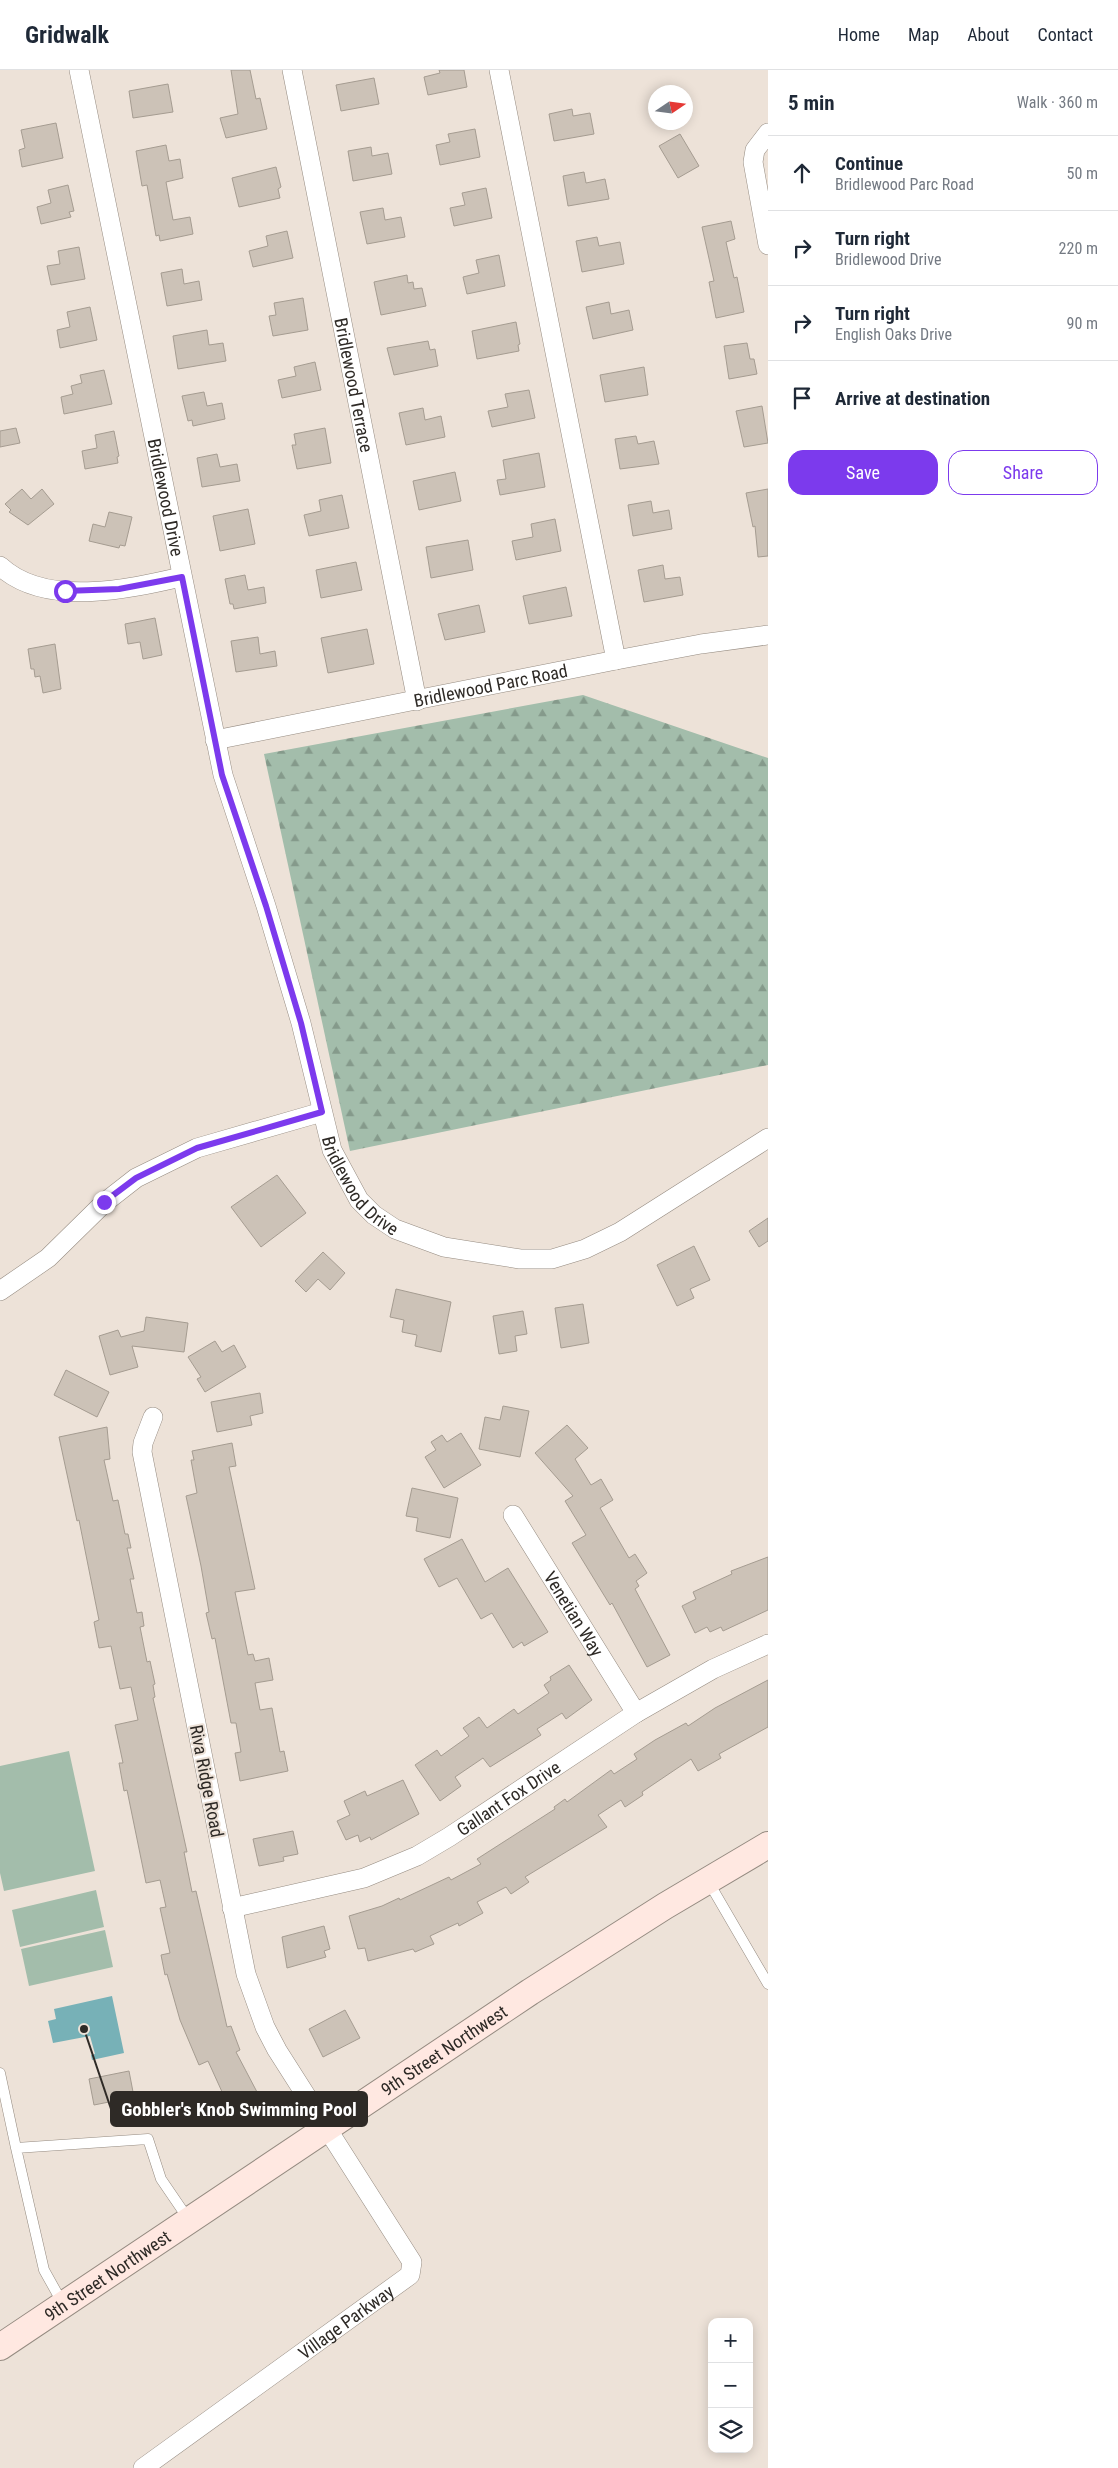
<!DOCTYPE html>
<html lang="en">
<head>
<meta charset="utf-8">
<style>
	:root { --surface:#fff; --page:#f2f2f3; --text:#1f2937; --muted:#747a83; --line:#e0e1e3; --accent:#7c3aed }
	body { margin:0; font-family:"Roboto Condensed",sans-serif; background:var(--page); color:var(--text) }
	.controls { position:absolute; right:15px; bottom:15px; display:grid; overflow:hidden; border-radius:10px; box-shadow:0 2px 12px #0003 }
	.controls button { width:45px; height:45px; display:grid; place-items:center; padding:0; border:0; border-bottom:1px solid var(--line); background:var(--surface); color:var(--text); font:25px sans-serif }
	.compass { position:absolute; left:648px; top:15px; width:45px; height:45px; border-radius:50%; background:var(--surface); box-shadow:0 2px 12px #0003; rotate:77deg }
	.stop { position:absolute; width:15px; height:15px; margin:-11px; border:4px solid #7c3aed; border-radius:50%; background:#fff }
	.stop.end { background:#7c3aed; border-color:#fff; box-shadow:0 1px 5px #0008 }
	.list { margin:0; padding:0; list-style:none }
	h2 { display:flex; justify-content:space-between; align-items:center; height:65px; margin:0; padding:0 20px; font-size:21px }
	h2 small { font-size:16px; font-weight:400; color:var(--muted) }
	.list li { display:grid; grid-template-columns:32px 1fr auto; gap:15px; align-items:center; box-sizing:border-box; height:75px; padding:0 20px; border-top:1px solid var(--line) }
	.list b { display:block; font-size:19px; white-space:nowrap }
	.list p { margin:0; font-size:16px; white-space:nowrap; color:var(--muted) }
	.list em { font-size:16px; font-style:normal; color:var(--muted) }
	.actions { display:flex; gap:10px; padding:15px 20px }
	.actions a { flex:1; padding:11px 0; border:1px solid var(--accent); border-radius:15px; text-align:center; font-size:18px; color:var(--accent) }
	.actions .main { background:var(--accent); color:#fff }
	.icon { flex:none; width:28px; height:28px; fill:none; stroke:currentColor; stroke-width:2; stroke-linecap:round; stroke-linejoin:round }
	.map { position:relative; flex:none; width:768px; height:2398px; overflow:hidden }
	header { display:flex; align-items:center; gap:30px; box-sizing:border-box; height:70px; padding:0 25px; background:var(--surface); border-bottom:1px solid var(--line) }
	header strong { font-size:24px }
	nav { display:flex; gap:28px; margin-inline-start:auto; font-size:18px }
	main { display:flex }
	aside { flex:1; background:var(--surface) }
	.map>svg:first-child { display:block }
	.forest { fill:url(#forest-firs) }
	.pitch { fill:#a3bdab }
	.water { fill:#77b1b7 }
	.building { fill:#ccc2b7; stroke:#a59c91 }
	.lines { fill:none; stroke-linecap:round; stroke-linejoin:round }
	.lane-casing { stroke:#958b81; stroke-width:11 }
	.street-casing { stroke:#958b81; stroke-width:20 }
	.secondary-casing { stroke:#958b81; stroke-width:28 }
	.lane { stroke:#fff; stroke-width:10 }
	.street { stroke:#fff; stroke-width:19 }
	.secondary { stroke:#ffe8e1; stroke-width:26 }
	.route { stroke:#7c3aed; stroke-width:6 }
	.labels { text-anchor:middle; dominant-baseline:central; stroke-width:4; stroke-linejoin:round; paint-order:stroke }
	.street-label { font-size:18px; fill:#2e2a26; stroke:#ede2d8 }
	.leader { fill:none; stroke:#2e2a26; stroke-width:2 }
	.callout-dot { fill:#2e2a26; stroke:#ede2d8; stroke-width:2 }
	.callout { fill:#2e2a26; stroke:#2e2a26; stroke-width:2 }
	.callout-label { font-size:19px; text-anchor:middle; font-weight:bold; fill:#fff }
</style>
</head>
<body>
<header>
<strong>Gridwalk</strong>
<nav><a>Home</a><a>Map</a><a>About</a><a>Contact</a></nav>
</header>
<main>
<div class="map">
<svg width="768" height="2398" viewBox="0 0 768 2398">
	<defs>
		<pattern id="forest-firs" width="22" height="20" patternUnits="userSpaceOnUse" patternTransform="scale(1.25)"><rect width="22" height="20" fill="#a3bdab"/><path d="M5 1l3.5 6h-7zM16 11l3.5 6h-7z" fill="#859a8b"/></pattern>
	</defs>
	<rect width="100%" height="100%" fill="#ede2d8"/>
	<!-- forest -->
	<path class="forest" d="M583 625 768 688V995L350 1081 264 684Z"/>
	<!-- pitch -->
	<path class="pitch" d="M69 1681 95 1801 4 1821 0 1803V1696Z
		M96 1820 104 1857 20 1877 12 1840Z
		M105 1860 113 1897 29 1916 21 1879Z"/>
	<!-- water -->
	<path class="water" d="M112 1926 124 1983 92 1990 91 1985 95 1984 90 1966 53 1973 48 1951 56 1949 54 1939Z"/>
	<!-- building -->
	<path class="building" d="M231 0H250L256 29 260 28 267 59 226 68 220 48 238 44Z
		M439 0H464L467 17 428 25 424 7 440 3Z
		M374 8 379 34 341 41 336 15Z
		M168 14 173 42 133 48 129 21Z
		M572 39 573 46 590 43 594 64 554 71 549 44Z
		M56 53 63 88 22 97 19 80 25 78 21 60Z
		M475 59 480 87 440 95 436 75 450 72 448 64Z
		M680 64 699 96 678 108 659 76Z
		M166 75 169 91 180 89 183 108 166 112 173 150 190 147 193 164 160 171 159 165 156 166 147 115 142 116 136 81Z
		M371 77 372 86 388 83 392 104 353 111 348 81Z
		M276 97 281 117 278 119 280 128 239 137 232 108Z
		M584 102 586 113 605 109 609 129 568 136 563 106Z
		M68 115 74 141 69 142 71 147 41 154 37 137 51 133 48 120Z
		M486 118 492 148 454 156 450 138 465 135 462 123Z
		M383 138 385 150 401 147 405 167 367 174 360 142Z
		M731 151 735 169 726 172 734 208 737 207 744 242 716 248 709 212 714 211 702 157Z
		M287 161 293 188 253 197 249 181 268 176 266 166Z
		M597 167 599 176 620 172 624 194 582 202 576 171Z
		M79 177 85 209 51 215 47 196 60 194 58 181Z
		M499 185 505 216 467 224 463 207 479 203 476 190Z
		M182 199 184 214 199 211 202 230 167 236 161 203Z
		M407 205 408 213 413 212 414 219 422 218 426 236 381 245 374 212Z
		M303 228 308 260 273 266 269 246 276 245 274 233Z
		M609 232 611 244 629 240 633 260 593 269 586 237Z
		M90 237 97 270 60 278 57 260 70 257 67 242Z
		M516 252 520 274 518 275 519 281 477 289 472 261Z
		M207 260 209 275 223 273 226 291 178 299 173 266Z
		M428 271 430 280 435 279 438 296 394 305 387 278Z
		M747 273 750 289H754L757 304 729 309 724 276Z
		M315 292 321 320 282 328 278 310 296 306 294 297Z
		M644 297 648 325 605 332 600 305Z
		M104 300 112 334 64 344 61 327 73 324 71 316 82 313 80 305Z
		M529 320 535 348 492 357 488 341 508 337 505 324Z
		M204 322 207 336 222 333 225 349 193 356 192 350 188 351 182 326Z
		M762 336 768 373 744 377 736 341Z
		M423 338 425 350 441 346 445 367 406 375 399 343Z
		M16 358 20 373 0 377V361Z
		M325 358 331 393 297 399 292 375H296L294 364Z
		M114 361 119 386 117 387 118 393 85 399 82 381 97 378 95 365Z
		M636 366 638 374 654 371 659 394 620 399 615 369Z
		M539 383 545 417 500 425 497 410 506 409 503 390Z
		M217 384 220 397 237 394 240 411 202 417 197 388Z
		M455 402 461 431 419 440 413 411Z
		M22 419 31 429 42 419 54 434 28 455 9 442 11 440 5 434Z
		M768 419V486L758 487 755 456 753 457 746 423Z
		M342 425 349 458 309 466 304 445 321 441 319 430Z
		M651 431 653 443 669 440 672 459 633 466 628 435Z
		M248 439 255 474 220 481 213 446Z
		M109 442 132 447 125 476 120 475 119 478 89 471 93 454 105 457Z
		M555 449 561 481 516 490 512 471 533 467 531 454Z
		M468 470 473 500 431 508 426 477Z
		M356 492 362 520 321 528 316 500Z
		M663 495 665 509 680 507 683 525 644 532 638 500Z
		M245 505 248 520 264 517 266 533 234 539 233 534H230L225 509Z
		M566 517 572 546 529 554 523 526Z
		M479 535 485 562 445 570 438 544Z
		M155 548 162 585 143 589 140 572 128 574 125 554Z
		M367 559 374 594 328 603 321 568Z
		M258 567 260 584 275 581 277 596 236 602 231 571Z
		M55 574 61 619 43 623 40 606 35 607 34 599H31L28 579Z
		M277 1105 306 1143 261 1177 231 1137Z
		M768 1148V1171L759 1177 749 1161Z
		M694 1176 710 1210 690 1219 694 1228 677 1236 657 1195Z
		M323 1182 345 1203 330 1220 318 1209 306 1222 295 1211Z
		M396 1219 451 1232 441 1282 415 1276 417 1265 402 1262 404 1250 390 1247Z
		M583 1234 589 1273 561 1278 555 1238Z
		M523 1241 527 1264 515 1266 517 1281 499 1284 493 1246Z
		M146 1247 188 1253 184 1282 132 1276 138 1297 110 1305 99 1266 118 1260 121 1267 144 1261Z
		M215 1271 222 1282 234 1275 246 1297 205 1322 197 1309 201 1307 188 1287Z
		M66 1300 109 1322 97 1347 54 1325Z
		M260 1323 263 1343 250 1346 252 1355 217 1362 211 1332Z
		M503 1336 529 1341 520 1387 479 1379 485 1347 500 1350Z
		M567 1355 588 1378 575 1389 591 1415 601 1409 613 1430 600 1438 629 1488 635 1484 647 1503 636 1511 639 1516 635 1519 670 1585 647 1597 612 1533 610 1535 572 1473 586 1465 565 1431 573 1426 535 1383Z
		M107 1357 110 1389 104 1390 113 1431 118 1430 125 1464H128L131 1478H127L134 1509H130L137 1543 142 1542 144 1556 140 1557 147 1592 150 1591 155 1614 153 1615 155 1627 153 1628 187 1782H184L192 1822 196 1821 227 1957 231 1956 240 1980 236 1982 257 2022 249 2027 254 2035 233 2046 208 1991 199 1995 180 1950 167 1904 165 1905 161 1885 170 1883 160 1838 166 1837 160 1810 146 1813 127 1720 124 1721 119 1693H123L115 1655 138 1650 131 1617 120 1619 111 1576 99 1578 94 1552 99 1550 79 1450 77 1451 59 1367Z
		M461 1363 481 1395 444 1418 425 1387 436 1380 431 1372 442 1365 447 1372Z
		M232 1373 236 1396 229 1397 255 1519 235 1522 248 1585 253 1584 255 1591 269 1588 273 1610 255 1613 260 1640 272 1638 280 1682 284 1681 288 1701 240 1711 235 1683 241 1682 236 1653H231L215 1568 212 1569 206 1543 209 1542 201 1496 186 1426 197 1423 191 1390H194L192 1381Z
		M412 1418 458 1428 450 1468 416 1461 418 1448 406 1446Z
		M462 1469 485 1512 508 1498 548 1562 524 1576 522 1572 513 1578 492 1543 481 1549 457 1508 439 1517 424 1489Z
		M768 1487V1540L723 1561 721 1557 710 1562 707 1557 695 1563 682 1536 696 1529 693 1522 732 1504 731 1501Z
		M569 1595 592 1630 566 1649 562 1643 537 1659 541 1665 490 1697 483 1688 455 1707 461 1716 440 1731 415 1695 437 1680 441 1686 469 1666 463 1658 479 1647 487 1658 514 1639 518 1644 549 1623 544 1615 551 1610 550 1607Z
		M768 1610V1657L719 1684 721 1688 698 1701 691 1689 642 1722 643 1725 625 1737 621 1730 598 1745 607 1757 525 1807 529 1812 511 1824 506 1817 477 1832 483 1843 459 1856 458 1853 430 1866 434 1874 415 1882 413 1879 368 1891 365 1878 358 1879 349 1846 382 1836 399 1828 400 1830 449 1807 451 1810 481 1794 477 1789 555 1739 554 1737 565 1729 567 1732 611 1700 614 1704 637 1689 634 1684 655 1670 686 1653 688 1656 715 1638Z
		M403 1710 419 1744 371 1770 370 1767 360 1772 358 1765 346 1770 337 1751 350 1745 344 1731 365 1721 367 1726Z
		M293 1761 298 1784 283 1787 284 1791 259 1796 253 1769Z
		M324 1856 330 1879 324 1881 326 1887 287 1898 282 1867Z
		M345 1940 360 1968 323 1987 309 1959Z
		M129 2001 134 2027 94 2035 89 2009Z"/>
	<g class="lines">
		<defs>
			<path id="lane" d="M708 1811 768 1914
				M0 2003 16 2078
				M63 2234 44 2200 16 2078 148 2069 161 2109 189 2150"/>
			<g id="street">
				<path id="s1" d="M79 0 223 705 266 836 301 953 332 1080 359 1130 374 1145 395 1159 444 1177 520 1189H552L585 1179 620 1162 768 1068"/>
				<path id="s2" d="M292 0 417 631"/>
				<path d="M499 0 616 590"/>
				<path d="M768 63 755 80 753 92 768 175"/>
				<path d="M0 496C45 538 129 519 181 507"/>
				<path id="s3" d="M215 670 616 590 701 574 768 565"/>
				<path d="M0 1221 48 1188 104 1133 136 1108 197 1078 322 1042"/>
				<path id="s4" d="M513 1445 636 1643"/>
				<path id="s5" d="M232 1838 364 1808 417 1786 449 1767 636 1643 713 1599 768 1574"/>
				<path id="s6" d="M143 2398 410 2205 412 2192 277 1980 265 1957 246 1904 142 1382 143 1373 153 1347"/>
			</g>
			<g id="secondary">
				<path id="s7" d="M0 2277 530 1922 665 1836 768 1775"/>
			</g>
		</defs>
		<!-- lane casing -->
		<use href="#lane" class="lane-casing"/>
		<!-- street casing -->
		<use href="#street" class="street-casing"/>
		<!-- secondary casing -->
		<use href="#secondary" class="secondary-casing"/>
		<!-- lane -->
		<use href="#lane" class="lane"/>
		<!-- street -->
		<use href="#street" class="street"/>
		<!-- secondary -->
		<use href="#secondary" class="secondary"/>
	</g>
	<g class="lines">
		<!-- route -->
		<path class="route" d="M65 521 119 519 182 507 222 705 266 836 301 953 322 1042 197 1078 136 1108 104 1132"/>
	</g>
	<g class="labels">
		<!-- street labels -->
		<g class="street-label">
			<text stroke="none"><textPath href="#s2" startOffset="321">Bridlewood Terrace</textPath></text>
			<text stroke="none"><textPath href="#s1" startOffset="436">Bridlewood Drive</textPath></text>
			<text stroke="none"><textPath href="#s3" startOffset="281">Bridlewood Parc Road</textPath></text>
			<text stroke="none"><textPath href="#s1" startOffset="1156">Bridlewood Drive</textPath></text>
			<text stroke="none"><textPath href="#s4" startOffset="116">Venetian Way</textPath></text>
			<text transform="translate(207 1711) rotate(79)">Riva Ridge Road</text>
			<text stroke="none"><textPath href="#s5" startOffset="301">Gallant Fox Drive</textPath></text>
			<text stroke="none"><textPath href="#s7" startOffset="534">9th Street Northwest</textPath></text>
			<text stroke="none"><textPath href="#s7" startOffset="129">9th Street Northwest</textPath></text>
			<text stroke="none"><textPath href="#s6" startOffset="250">Village Parkway</textPath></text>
		</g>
	</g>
	<!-- callouts -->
	<path class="leader" d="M84 1959L111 2039"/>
	<circle class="callout-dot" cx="84" cy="1959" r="5"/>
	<rect class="callout" x="111" y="2022" width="256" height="34" rx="5"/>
	<g class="callout-label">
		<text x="239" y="2046">Gobbler's Knob Swimming Pool</text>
	</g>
</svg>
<div class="controls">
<button>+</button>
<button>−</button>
<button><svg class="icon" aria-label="layers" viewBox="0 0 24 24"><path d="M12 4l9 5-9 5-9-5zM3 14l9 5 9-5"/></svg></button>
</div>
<svg class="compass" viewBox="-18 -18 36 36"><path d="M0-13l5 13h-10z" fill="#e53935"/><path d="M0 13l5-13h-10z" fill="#747a83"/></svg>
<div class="stop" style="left:65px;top:521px"></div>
<div class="stop end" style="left:104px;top:1132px"></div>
</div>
<aside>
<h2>5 min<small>Walk · 360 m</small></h2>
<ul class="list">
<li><svg class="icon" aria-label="ahead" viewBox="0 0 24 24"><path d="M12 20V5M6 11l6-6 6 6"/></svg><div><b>Continue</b><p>Bridlewood Parc Road</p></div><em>50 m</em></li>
<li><svg class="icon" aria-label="right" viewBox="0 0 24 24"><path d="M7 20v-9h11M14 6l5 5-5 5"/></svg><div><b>Turn right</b><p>Bridlewood Drive</p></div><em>220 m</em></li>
<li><svg class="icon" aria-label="right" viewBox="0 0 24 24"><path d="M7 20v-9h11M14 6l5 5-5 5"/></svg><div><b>Turn right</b><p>English Oaks Drive</p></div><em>90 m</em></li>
<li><svg class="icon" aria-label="arrive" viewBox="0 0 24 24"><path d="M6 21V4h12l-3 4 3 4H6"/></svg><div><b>Arrive at destination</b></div></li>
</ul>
<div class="actions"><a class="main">Save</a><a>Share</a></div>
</aside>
</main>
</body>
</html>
